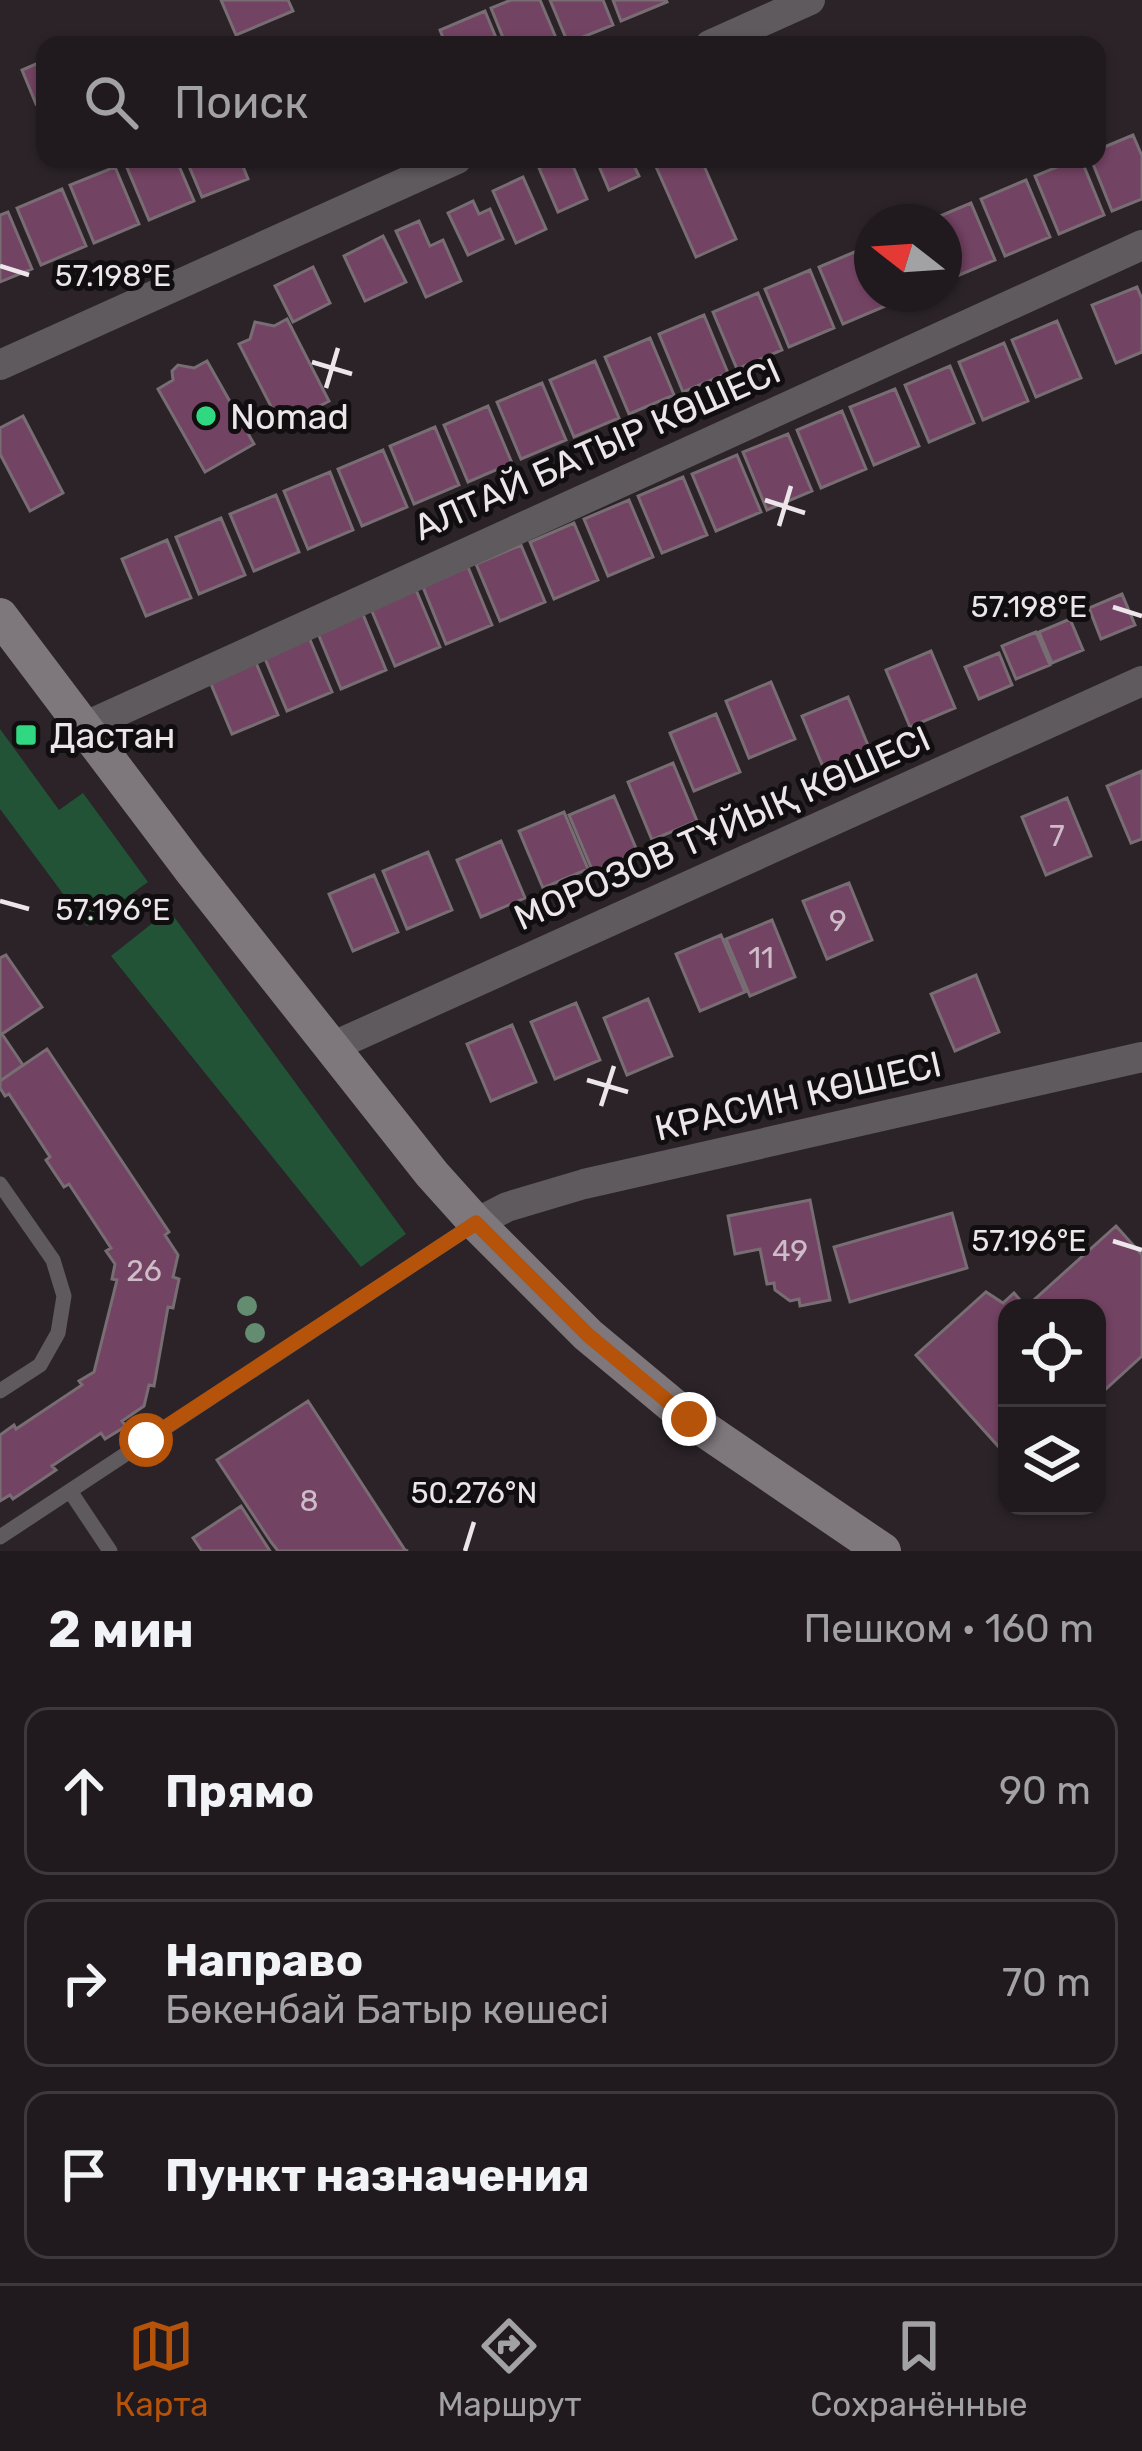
<!DOCTYPE html>
<html lang="ru">
<head>
<meta charset="utf-8">
<style>
	:root { --surface:#201a1e; --page:#282327; --text:#f1f3f6; --muted:#a2a1a4; --line:#3d383c; --accent:#b45309 }
	body { margin:0; font-family:Rubik,sans-serif; background:var(--page); color:var(--text) }
	.controls { position:absolute; right:36px; bottom:36px; display:grid; overflow:hidden; border-radius:24px; box-shadow:0 3px 9px #0004 }
	.controls button { width:108px; height:108px; display:grid; place-items:center; padding:0; border:0; border-bottom:3px solid var(--line); background:var(--surface); color:var(--text); font:60px sans-serif }
	.compass { position:absolute; left:854px; top:204px; width:108px; height:108px; border-radius:50%; background:var(--surface); box-shadow:0 3px 9px #0004; rotate:287deg }
	.stop { position:absolute; width:36px; height:36px; margin:-27px; border:9px solid #b45309; border-radius:50%; background:#fff }
	.stop.end { background:#b45309; border-color:#fff; box-shadow:0 3px 12px #0008 }
	.list { margin:0; padding:0; list-style:none }
	h2 { display:flex; justify-content:space-between; align-items:center; height:156px; margin:0; padding:0 48px; font-size:51px }
	h2 small { font-size:39px; font-weight:400; color:var(--muted) }
	.list li { display:grid; grid-template-columns:78px 1fr auto; gap:36px; align-items:center; box-sizing:border-box; height:168px; margin:0 24px 24px; padding:0 24px; border:3px solid var(--line); border-radius:24px }
	.list b { display:block; font-size:45px; white-space:nowrap }
	.list p { margin:0; font-size:39px; white-space:nowrap; color:var(--muted) }
	.list em { font-size:39px; font-style:normal; color:var(--muted) }
	.icon { flex:none; width:66px; height:66px; fill:none; stroke:currentColor; stroke-width:2; stroke-linecap:round; stroke-linejoin:round }
	.map { position:relative; flex:none; width:1142px; height:1551px; overflow:hidden }
	.search { position:absolute; background:var(--surface); box-shadow:0 3px 9px #0004; left:36px; right:36px; top:36px; height:132px; display:flex; align-items:center; gap:30px; box-sizing:border-box; padding:0 42px; border-radius:24px; color:var(--muted); font-size:45px }
	.sheet { height:732px; background:var(--surface) }
	nav { display:flex; justify-content:space-around; align-items:center; box-sizing:border-box; height:168px; border-top:3px solid var(--line); background:var(--surface); font-size:33px; color:var(--muted) }
	nav a { display:grid; justify-items:center; gap:6px }
	nav .on { color:var(--accent) }
	.map>svg:first-child { display:block }
	.green { fill:#225336 }
	.building { fill:#734363; stroke:#776d73; stroke-width:3 }
	.lines { fill:none; stroke-linecap:round; stroke-linejoin:round }
	.lane { stroke:#5f5a5d; stroke-width:15 }
	.street { stroke:#5f5a5d; stroke-width:30 }
	.secondary { stroke:#7e777b; stroke-width:36 }
	.tree { fill:#638c71 }
	.route { stroke:#b45309; stroke-width:15 }
	.ticks { fill:none; stroke:#ece6ea; stroke-width:4.5 }
	.poi-dot { fill:#31d882; stroke:#110e10; stroke-width:4.5 }
	.labels { text-anchor:middle; dominant-baseline:central; stroke-width:10; stroke-linejoin:round; paint-order:stroke }
	.number-label { font-size:30px; fill:#cebdc8 }
	.poi-label { font-size:36px; fill:#ece6ea; stroke:#110e10; text-anchor:start }
	.street-label { font-size:36px; fill:#ece6ea; stroke:#110e10 }
	.ticks-label { font-size:30px; text-anchor:middle; fill:#ece6ea; stroke:#110e10; stroke-width:10; stroke-linejoin:round; paint-order:stroke }
</style>
</head>
<body>
<div class="map">
<svg width="1142" height="1551" viewBox="0 0 1142 1551">
	<rect width="100%" height="100%" fill="#2b2328"/>
	<!-- green -->
	<path class="green" d="M0 729 59 810 83 793 148 882 87 926 0 809Z
		M169 910 406 1234 361 1267 111 956Z"/>
	<!-- building -->
	<path class="building" d="M221 0H288L293 11 236 35Z
		M511 0H540L559 45H506L491 8Z
		M550 0H603L613 25 568 43Z
		M613 0H666L667 2 621 21Z
		M485 11 499 45H446L440 30Z
		M45 60V100L36 104 22 70Z
		M1133 135 1142 156V199L1112 211 1091 159H1097V150Z
		M134 159H176L194 201 149 220 125 163Z
		M186 159H240L248 179 202 197Z
		M561 159H570L587 199 558 212 539 168Z
		M596 159H631L639 176 609 190Z
		M701 159 736 239 696 257 653 160Z
		M1076 159H1081L1104 215 1059 234 1035 176Z
		M115 167 139 224 94 243 70 185Z
		M523 177 546 229 516 243 493 191Z
		M1026 180 1050 237 1005 256 981 199Z
		M62 189 86 246 41 265 17 208Z
		M473 201 479 214 490 209 503 239 468 255 448 213Z
		M971 203 995 260 950 279 944 264V222H926Z
		M8 212 32 269 0 282V215Z
		M419 221 430 246 443 240 461 281 426 297 396 231Z
		M383 236 406 282 365 301 344 256Z
		M864 248 872 266V294H884L888 305 843 324 819 267Z
		M313 267 330 303 293 322 275 286Z
		M810 270 834 328 789 347 765 289Z
		M1137 287 1142 299V352L1116 363 1092 305Z
		M758 293 782 350 737 369 713 312Z
		M704 315 728 373 683 392 659 334Z
		M287 319 329 401 281 426 239 344 250 339 255 322 274 326Z
		M1057 321 1081 378 1036 397 1012 340Z
		M650 338 674 395 629 414 605 357Z
		M1004 343 1028 401 983 420 959 362Z
		M207 361 254 444 205 472 158 389 173 380 172 371 178 365 194 368Z
		M595 361 619 418 574 437 550 380Z
		M950 366 974 423 929 442 905 385Z
		M542 383 566 440 521 459 497 402Z
		M895 389 919 446 874 465 850 407Z
		M488 406 512 463 468 482 444 425Z
		M842 411 866 469 821 488 797 430Z
		M23 416 63 493 30 511 0 454V428Z
		M435 427 459 485 414 504 390 446Z
		M788 434 812 491 767 510 743 452Z
		M383 450 407 507 362 526 338 469Z
		M737 455 761 512 716 531 692 474Z
		M330 472 353 530 308 549 284 491Z
		M683 477 707 535 662 553 638 496Z
		M276 495 299 552 254 571 230 514Z
		M629 500 653 557 608 576 584 519Z
		M221 518 245 575 199 594 176 537Z
		M574 523 598 580 554 599 530 542Z
		M167 540 191 598 146 616 122 559Z
		M521 545 545 602 500 621 476 564Z
		M468 567 492 625 446 644 423 587Z
		M416 590 440 647 395 666 371 609Z
		M1122 594 1135 625 1101 639 1089 608Z
		M362 612 386 670 341 689 317 631Z
		M1070 619 1083 650 1052 663 1039 632Z
		M1036 632 1050 665 1016 679 1002 646Z
		M308 635 332 692 287 711 263 654Z
		M931 651 955 708 910 727 886 670Z
		M999 653 1012 685 979 699 965 667Z
		M254 658 278 715 232 734 208 677Z
		M771 682 795 739 749 758 726 701Z
		M848 697 872 755 826 774 802 716Z
		M716 714 740 772 694 791 670 733Z
		M673 763 697 821 652 840 628 782Z
		M1142 771V839L1131 843 1107 786Z
		M614 796 638 853 593 872 569 815Z
		M1067 798 1091 856 1046 875 1022 817Z
		M564 812 588 869 543 888 519 831Z
		M501 841 525 898 481 917 457 860Z
		M428 852 452 910 407 929 383 871Z
		M374 875 398 932 353 951 329 894Z
		M849 883 872 940 827 959 803 901Z
		M772 920 795 977 750 996 726 939Z
		M721 935 745 992 700 1011 676 954Z
		M6 955 42 1007 2 1034 23 1065 0 1081V958Z
		M976 975 999 1032 955 1051 931 994Z
		M648 999 672 1056 627 1075 604 1018Z
		M576 1003 600 1060 555 1079 531 1022Z
		M512 1025 536 1082 491 1101 467 1044Z
		M47 1049 169 1232 165 1235 178 1255 173 1277 179 1279 173 1308 168 1307 154 1386 149 1385 144 1406 122 1421 126 1426 105 1439 101 1433 52 1466 56 1470 13 1499 10 1495 0 1501V1435L14 1425 16 1429 82 1385 79 1381 94 1372 117 1280 112 1279 115 1264 106 1251 111 1248 69 1184 64 1187 46 1160 50 1157 9 1094 5 1096 0 1088V1081Z
		M810 1200 830 1300 800 1306 799 1299 790 1301 775 1290 774 1283 767 1284 760 1249 735 1254 728 1216Z
		M952 1213 967 1268 850 1302 834 1247Z
		M1116 1226 1142 1255V1356L1097 1397V1308H1007V1456L916 1355 986 1292 1003 1303 1014 1293 1026 1307Z
		M308 1401 405 1550 408 1551H278L271 1542 217 1460Z
		M241 1506 270 1551H202L193 1538Z"/>
	<g class="lines">
		<!-- lane -->
		<path class="lane" d="M0 1184 53 1260 64 1296 58 1333 40 1365 0 1391
			M70 1491 110 1551
			M0 1537 476 1223"/>
		<!-- street -->
		<path class="street" d="M710 45 810 0
			M0 365 457 159
			M84 727 1142 245
			M334 1046 1142 681
			M476 1223 507 1207 584 1184 1142 1057"/>
		<!-- secondary -->
		<path class="secondary" d="M0 616 190 868 432 1174 476 1223 588 1335 689 1419 883 1551"/>
	</g>
	<!-- trees -->
	<g class="tree">
		<circle cx="247" cy="1306" r="10"/>
		<circle cx="255" cy="1333" r="10"/>
	</g>
	<g class="lines">
		<!-- route -->
		<path class="route" d="M146 1440 476 1223 588 1335 689 1419"/>
	</g>
	<!-- ticks -->
	<path class="ticks" d="M0 266 29 275M312 362 352 374M326 388 338 348M765 500 805 513M779 526 791 486M1113 607 1142 616M0 901 29 909M587 1080 628 1092M601 1106 614 1066M1113 1241 1142 1250M465 1551 474 1522"/>
	<!-- markers -->
	<g class="poi-dot">
		<circle cx="206" cy="416" r="12"/>
		<rect x="14" y="723" width="24" height="24" rx="6"/>
	</g>
	<g class="labels">
		<!-- number labels -->
		<g class="number-label">
			<text x="1057" y="836">7</text>
			<text x="838" y="921">9</text>
			<text x="761" y="958">11</text>
			<text x="790" y="1251">49</text>
			<text x="144" y="1271">26</text>
			<text x="309" y="1501">8</text>
		</g>
		<!-- poi labels -->
		<g class="poi-label">
			<text x="230" y="416">Nomad</text>
			<text x="50" y="735">Дастан</text>
		</g>
		<!-- street labels -->
		<g class="street-label">
			<text transform="translate(597 449) rotate(-24)">АЛТАЙ БАТЫР КӨШЕСІ</text>
			<text transform="translate(722 828) rotate(-24)">МОРОЗОВ ТҰЙЫҚ КӨШЕСІ</text>
			<text transform="translate(798 1096) rotate(-13)">КРАСИН КӨШЕСІ</text>
		</g>
	</g>
	<g class="ticks-label">
		<text x="113" y="286">57.198°E</text>
		<text x="1029" y="617">57.198°E</text>
		<text x="113" y="920">57.196°E</text>
		<text x="1029" y="1251">57.196°E</text>
		<text x="474" y="1503">50.276°N</text>
	</g>
</svg>
<div class="controls">
<button><svg class="icon" aria-label="locate" viewBox="0 0 24 24"><circle cx="12" cy="12" r="6"/><path d="M12 2v4M12 18v4M2 12h4M18 12h4"/></svg></button>
<button><svg class="icon" aria-label="layers" viewBox="0 0 24 24"><path d="M12 4l9 5-9 5-9-5zM3 14l9 5 9-5"/></svg></button>
</div>
<svg class="compass" viewBox="-18 -18 36 36"><path d="M0-13l5 13h-10z" fill="#e53935"/><path d="M0 13l5-13h-10z" fill="#a2a1a4"/></svg>
<div class="stop" style="left:146px;top:1440px"></div>
<div class="stop end" style="left:689px;top:1419px"></div>
<div class="search"><svg class="icon" aria-label="search" viewBox="0 0 24 24"><circle cx="10" cy="10" r="6"/><path d="M15 15l6 6"/></svg>Поиск</div>
</div>
<section class="sheet">
<h2>2 мин<small>Пешком · 160 m</small></h2>
<ul class="list">
<li><svg class="icon" aria-label="ahead" viewBox="0 0 24 24"><path d="M12 20V5M6 11l6-6 6 6"/></svg><div><b>Прямо</b></div><em>90 m</em></li>
<li><svg class="icon" aria-label="right" viewBox="0 0 24 24"><path d="M7 20v-9h11M14 6l5 5-5 5"/></svg><div><b>Направо</b><p>Бөкенбай Батыр көшесі</p></div><em>70 m</em></li>
<li><svg class="icon" aria-label="arrive" viewBox="0 0 24 24"><path d="M6 21V4h12l-3 4 3 4H6"/></svg><div><b>Пункт назначения</b></div></li>
</ul>
</section>
<nav>
<a class="on"><svg class="icon" aria-label="map" viewBox="0 0 24 24"><path d="M3 6l6-2 6 2 6-2v14l-6 2-6-2-6 2zM9 4v14M15 6v14"/></svg>Карта</a>
<a><svg class="icon" aria-label="directions" viewBox="0 0 24 24"><path d="M12 3l9 9-9 9-9-9zM9 14v-3h6M13 9l2 2-2 2"/></svg>Маршрут</a>
<a><svg class="icon" aria-label="saved" viewBox="0 0 24 24"><path d="M7 4h10v16l-5-4-5 4z"/></svg>Сохранённые</a>
</nav>
</body>
</html>
